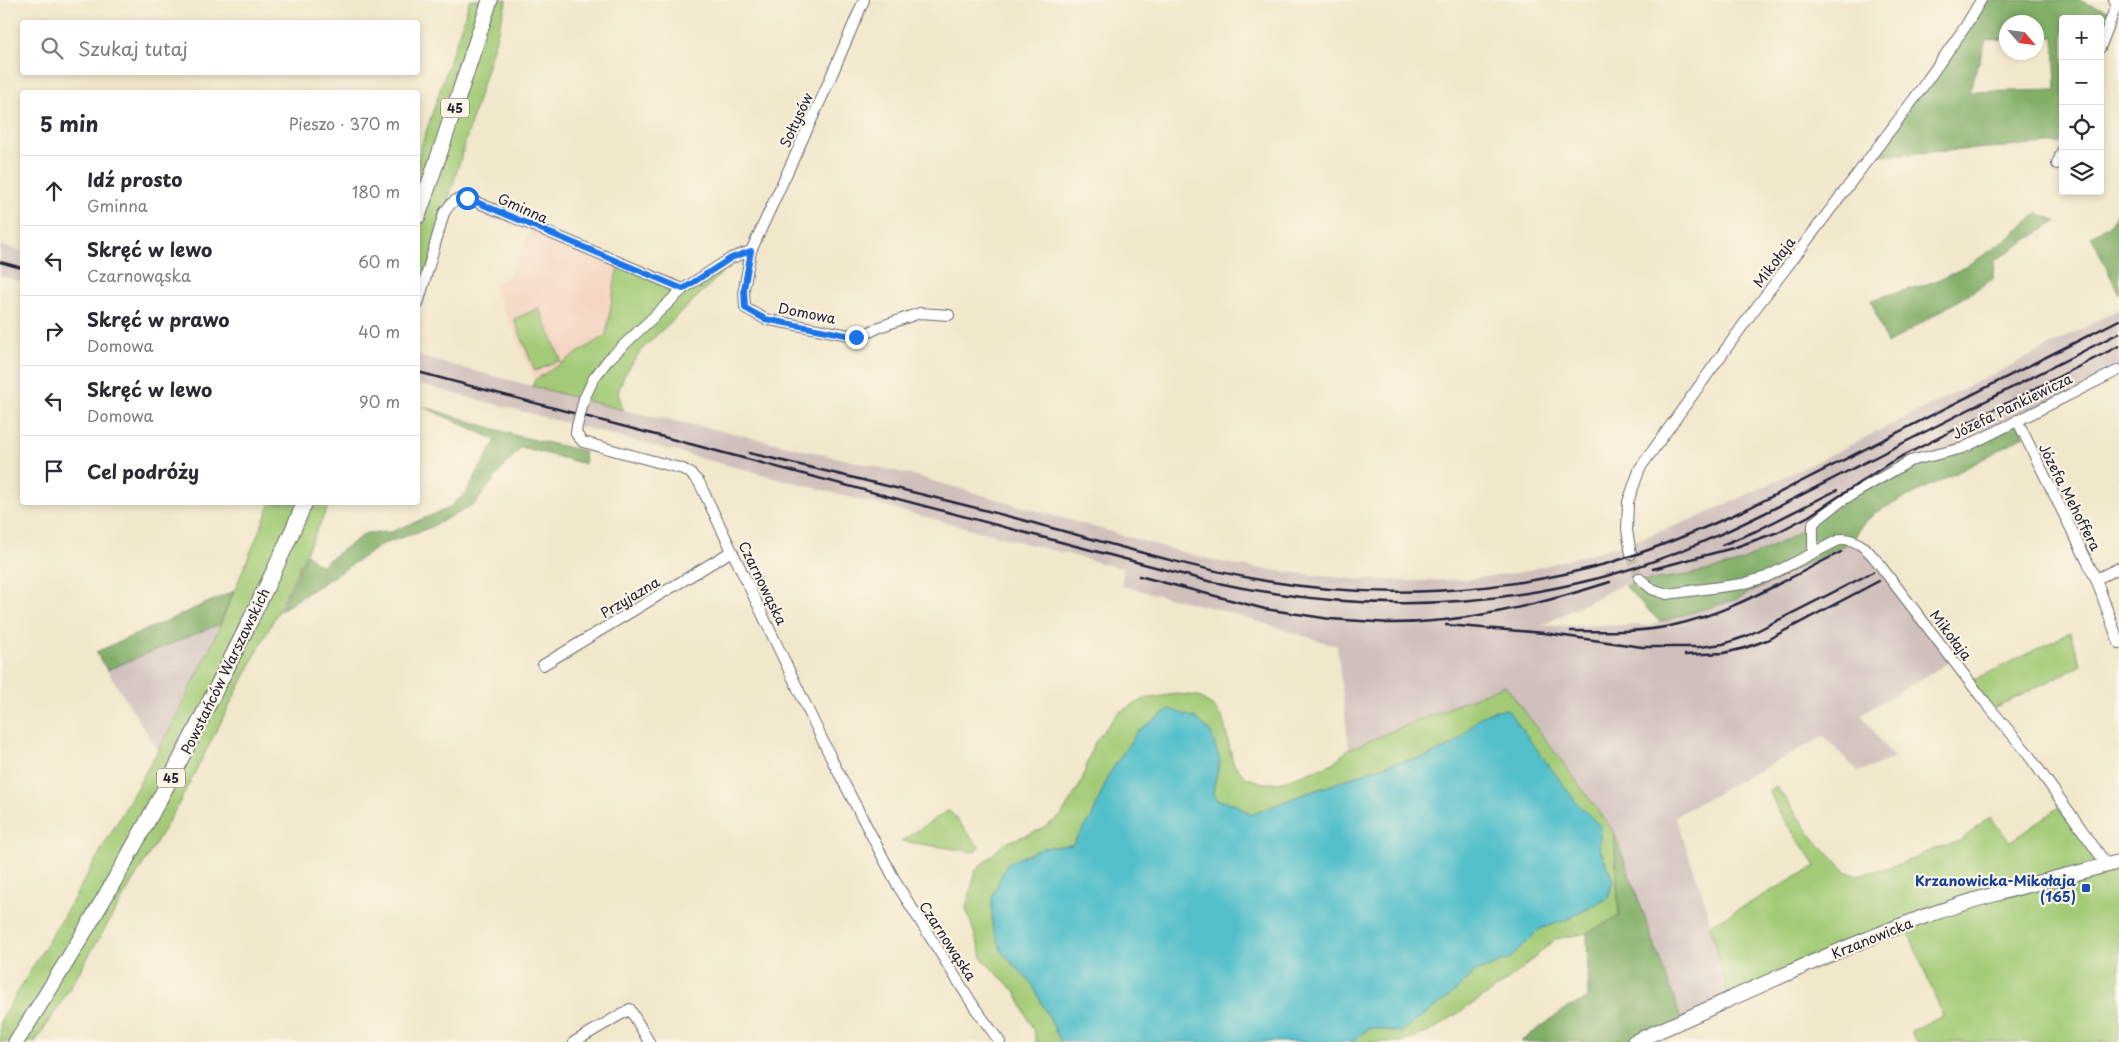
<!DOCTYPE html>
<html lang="pl">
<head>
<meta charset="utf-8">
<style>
	:root { --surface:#fff; --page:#f2f2f3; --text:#2b2b33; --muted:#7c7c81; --line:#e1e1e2 }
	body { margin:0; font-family:"Playpen Sans",sans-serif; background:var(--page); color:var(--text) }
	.controls { position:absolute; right:15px; top:15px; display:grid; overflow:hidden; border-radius:5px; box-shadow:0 2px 8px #0003 }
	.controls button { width:45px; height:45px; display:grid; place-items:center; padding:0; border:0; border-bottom:1px solid var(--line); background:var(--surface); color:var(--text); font:25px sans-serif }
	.compass { position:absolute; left:1999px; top:15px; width:45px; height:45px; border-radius:50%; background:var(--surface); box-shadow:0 2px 8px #0003; rotate:118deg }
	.stop { position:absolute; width:15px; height:15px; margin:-11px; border:4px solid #1a73e8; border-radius:50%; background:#fff }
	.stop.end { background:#1a73e8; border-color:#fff; box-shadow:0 1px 5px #0008 }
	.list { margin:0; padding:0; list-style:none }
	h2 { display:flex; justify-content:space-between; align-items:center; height:65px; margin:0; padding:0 20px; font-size:21px }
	h2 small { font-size:16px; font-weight:400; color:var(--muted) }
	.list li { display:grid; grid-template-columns:32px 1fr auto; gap:15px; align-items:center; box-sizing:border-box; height:70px; padding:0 20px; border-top:1px solid var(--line) }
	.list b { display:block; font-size:19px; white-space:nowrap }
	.list p { margin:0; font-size:16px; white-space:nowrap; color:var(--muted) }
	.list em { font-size:16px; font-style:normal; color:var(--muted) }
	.icon { flex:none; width:28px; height:28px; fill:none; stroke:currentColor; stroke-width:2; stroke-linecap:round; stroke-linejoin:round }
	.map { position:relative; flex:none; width:2119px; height:1042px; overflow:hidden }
	.search { position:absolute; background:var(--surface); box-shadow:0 2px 8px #0003; left:20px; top:20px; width:400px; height:55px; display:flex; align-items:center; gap:12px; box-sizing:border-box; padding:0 18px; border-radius:5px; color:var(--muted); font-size:19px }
	.panel { position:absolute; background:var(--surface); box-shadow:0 2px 8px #0003; left:20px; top:90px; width:400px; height:415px; border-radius:5px }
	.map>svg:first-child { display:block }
	.built { fill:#f4d3c1 }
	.industrial { fill:#d0c0bc }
	.green { fill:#a3cb77; stroke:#627659 }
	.forest { fill:#82af68; stroke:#526852; fill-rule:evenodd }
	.water { fill:#52bfca; stroke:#3a7082 }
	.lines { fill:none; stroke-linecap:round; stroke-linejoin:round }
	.street-tunnel { stroke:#c8c0ae; stroke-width:10; stroke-dasharray:10 5; stroke-linecap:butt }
	.street-casing { stroke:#6a676d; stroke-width:12 }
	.secondary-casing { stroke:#6a676d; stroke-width:16 }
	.primary-casing { stroke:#6a676d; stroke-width:17 }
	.street { stroke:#fff; stroke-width:10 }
	.secondary { stroke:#fff; stroke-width:14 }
	.primary { stroke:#fff; stroke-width:15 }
	.rail { stroke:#22223b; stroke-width:2.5 }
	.street-bridge-casing { stroke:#6a676d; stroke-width:12; stroke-linecap:butt }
	.street-bridge { stroke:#fff; stroke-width:10 }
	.route { stroke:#1a73e8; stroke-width:6 }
	.transit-dot { fill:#1a4fb4; stroke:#fcf5e5; stroke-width:2 }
	.labels { text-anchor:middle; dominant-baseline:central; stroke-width:4.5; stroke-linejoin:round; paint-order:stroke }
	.shield { fill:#fcf5e5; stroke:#63616e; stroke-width:1 }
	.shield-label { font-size:12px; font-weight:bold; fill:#22223b }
	.street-label { font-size:14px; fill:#22223b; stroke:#fcf5e5 }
	.transit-label { font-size:14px; font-weight:bold; fill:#164399; stroke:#fcf5e5; text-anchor:end }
</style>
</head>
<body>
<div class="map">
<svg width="2119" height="1042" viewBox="0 0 2119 1042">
	<rect width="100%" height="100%" fill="#fcf5e5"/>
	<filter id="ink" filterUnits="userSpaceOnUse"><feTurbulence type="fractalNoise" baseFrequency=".02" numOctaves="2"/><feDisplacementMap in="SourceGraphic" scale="10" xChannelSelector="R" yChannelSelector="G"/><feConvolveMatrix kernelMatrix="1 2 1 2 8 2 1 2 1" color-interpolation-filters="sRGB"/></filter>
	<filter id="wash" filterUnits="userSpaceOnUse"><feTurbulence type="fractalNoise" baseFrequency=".0096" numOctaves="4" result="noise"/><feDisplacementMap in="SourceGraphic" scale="20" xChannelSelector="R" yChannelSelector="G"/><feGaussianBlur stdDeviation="1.12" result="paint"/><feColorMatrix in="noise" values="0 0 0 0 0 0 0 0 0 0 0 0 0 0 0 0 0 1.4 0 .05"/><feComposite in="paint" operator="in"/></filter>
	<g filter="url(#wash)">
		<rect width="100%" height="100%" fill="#f1e7cb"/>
		<!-- built -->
		<path class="built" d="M532 227 621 264 616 275 606 335 535 380 492 283 509 277Z"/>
		<!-- industrial -->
		<path class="industrial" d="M0 245 22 251V282L0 276Z
			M2119 309V370L1813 523 1786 540 1735 564 1687 575 1621 585 1541 626 1649 625 1735 600 1853 541 1859 543 1953 660 1861 714 1894 758 1858 772 1824 736 1675 816 1702 892 1730 1000 1682 1021 1614 832 1505 685 1349 749 1337 646 1214 608 1121 586 1124 569 418 384V356L623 410 728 432 912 475 1195 556 1240 566 1287 572 1353 579 1417 581 1470 579 1522 572 1629 543 1701 516 1824 458 2040 351Z
			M220 624 210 649 158 751 107 670Z"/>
		<!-- green -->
		<path class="green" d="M470 0H507L418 304V156Z
			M731 258 718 277 641 350 624 376 618 392 623 410 532 386 535 380 606 335 616 275 621 264 683 289Z
			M539 308 561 360 535 371 514 319Z
			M271 503H330L276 615 177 807 59 1006 35 1042H0V1021L69 907 169 731 210 649Z
			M2070 633 2081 665 1992 710 1970 682Z
			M1505 685 1614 832 1619 917 1587 933 1555 939 1522 969 1494 990 1429 1032 1403 1042H1352L1369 1028 1401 1032 1450 996 1475 972 1510 959 1540 929 1566 920 1608 898 1613 880 1599 846 1601 827 1576 802 1480 717 1453 745 1425 757 1393 763 1285 801 1251 815 1236 804 1217 800 1213 790 1220 761 1170 709 1137 732 1108 776 1092 817 1072 845 1043 848 1002 952 1032 983 1061 1042H1036L1034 1032 1016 992 983 960 966 908 976 870 1005 843 1040 830 1061 816 1081 783 1094 743 1119 712 1145 699 1176 694 1198 696 1213 706 1223 719 1233 763 1245 777 1263 783H1278L1331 764 1349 749Z
			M1776 786 1817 843 1846 871 1857 876 1900 864 1931 850 1960 841 1990 817 2010 842 2065 803 2107 864 2119 862V1042H1916L1911 1031 1943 1016 1905 924 1730 1000 1710 925 1816 866C1802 843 1777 816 1770 791Z
			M949 810 979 847 975 852 901 841Z"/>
		<!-- forest -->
		<path class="forest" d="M1981 0H2078L2113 13 2100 48V19H2063V143L1871 156ZM2006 22H2036L2037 38 2054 37 2056 90 1969 92 1986 40 2006 39Z
			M2119 208V294L2091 236 2111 224Z
			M2038 213 2057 221 1994 261 1993 279 1887 344 1871 300C1889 294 1909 290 1927 284 1968 270 2006 241 2038 213Z
			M424 407 518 436 584 451 585 464 521 447 502 469 476 503 429 528 383 544 280 611 307 554 320 566 366 533 391 532 447 509 465 494 496 440Z
			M2017 420 2024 436 1972 465 1876 512 1861 526 1853 541 1735 600 1660 622 1625 586 1641 581 1687 575 1735 564 1786 540 1868 484Z
			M234 591 220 624 107 670 96 652Z
			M1614 832 1682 1021 1634 1042H1520L1568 1007 1588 999 1587 933 1619 916Z"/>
		<!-- water -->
		<path class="water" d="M1170 709 1197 719 1211 732 1220 761 1213 790 1217 800 1236 804 1251 815 1285 801 1393 763 1425 757 1453 745 1480 717 1496 710 1507 709 1576 802 1601 827 1599 847 1613 880 1608 898 1566 920 1540 929 1510 959 1475 972 1450 996 1401 1032 1369 1028 1352 1042H1061L1032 984 1002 952 992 926V897L1007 863 1043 848 1072 845 1092 817 1108 776 1137 732Z"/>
	</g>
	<g filter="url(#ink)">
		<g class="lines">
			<!-- street-tunnel -->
			<path class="street-tunnel" d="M1631 554 1639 578"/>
			<defs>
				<path id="street" d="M864 0 823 95 751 251 744 289 745 308 765 319 859 337 882 326 920 313 949 315
					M2100 48 2118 1
					M2057 164 2063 149
					M418 304 444 213C451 203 454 198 467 198L683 289
					M584 399 594 378 608 360 683 289 731 258 751 251
					M2017 420 2096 579 2119 643
					M577 426 576 434 583 442 683 469 690 473 699 482 833 762 898 886 975 1008 1000 1042
					M1813 553V523L1841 501 1910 461 1963 448 2119 370
					M1631 554 1627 530 1628 502 1640 468 1749 317 1914 99 1965 27 1981 0
					M1639 578 1652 589 1667 594 1742 584 1766 577 1841 539C1856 538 1867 549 1876 560L1985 702 2025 750 2107 865
					M2096 579 2119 568
					M543 665 732 551
					M574 1042 630 1009 649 1042"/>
				<path id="secondary" d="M2116 0 2119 2
					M1634 1042C1730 1000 1825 954 1923 917 1986 894 2054 879 2119 862"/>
				<path id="primary" d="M418 216 441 149 490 0
					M16 1042C90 928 157 809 217 687 248 626 278 565 305 502"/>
			</defs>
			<!-- street casing -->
			<use href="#street" class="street-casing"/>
			<!-- secondary casing -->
			<use href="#secondary" class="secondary-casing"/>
			<!-- primary casing -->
			<use href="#primary" class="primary-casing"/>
			<!-- street -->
			<use href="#street" class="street"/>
			<!-- secondary -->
			<use href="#secondary" class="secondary"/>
			<!-- primary -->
			<use href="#primary" class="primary"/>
			<!-- rail -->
			<path class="rail" d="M0 262 22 268
				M418 372 1208 581C1340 610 1467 612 1599 578 1689 555 1771 510 1854 468 1942 423 2031 378 2119 333
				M749 453C842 475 936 497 1030 522 1108 543 1186 567 1266 581 1379 600 1498 594 1609 563 1657 549 1703 529 1749 508L2119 320
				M1722 545 1756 531 1837 490
				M1653 569 1733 548 1778 532 1809 516 1891 462 2119 346
				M1139 576 1265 609 1330 619 1391 623
				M1385 623C1462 624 1538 605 1610 582
				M1446 625 1544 633 1642 647H1700L1723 644 1747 636 1873 572
				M1571 631C1604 631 1637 633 1670 626 1730 614 1786 579 1841 552
				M1685 655 1724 653 1745 648 1767 640 1879 581"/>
			<defs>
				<path id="street-bridge" d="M577 426 584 399"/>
			</defs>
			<!-- street-bridge casing -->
			<use href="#street-bridge" class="street-bridge-casing"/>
			<!-- street-bridge -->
			<use href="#street-bridge" class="street-bridge"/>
		</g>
	</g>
	<g class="lines" filter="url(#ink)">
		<!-- route -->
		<path class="route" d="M467 198 683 289 731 258 751 251 744 289 745 308 765 319 856 337"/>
	</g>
	<!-- markers -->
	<rect class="transit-dot" x="2081" y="883" width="10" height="10" rx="2.5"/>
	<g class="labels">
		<!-- shield labels -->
		<g class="shield">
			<rect x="441" y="98.5" width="28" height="19" rx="4"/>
			<rect x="157" y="768.5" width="28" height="19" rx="4"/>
		</g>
		<g class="shield-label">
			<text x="455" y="108">45</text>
			<text x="171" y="778">45</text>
		</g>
		<!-- street labels -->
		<g class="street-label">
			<text transform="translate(796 120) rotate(-65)">Sołtysów</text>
			<text transform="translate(523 208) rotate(24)">Gminna</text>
			<text transform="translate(1774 262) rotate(-53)">Mikołaja</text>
			<text transform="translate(807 313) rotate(11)">Domowa</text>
			<text transform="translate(2012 406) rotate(-26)">Józefa Pankiewicza</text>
			<text transform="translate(2070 497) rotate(63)">Józefa Mehoffera</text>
			<text transform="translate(763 583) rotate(64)">Czarnowąska</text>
			<text transform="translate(630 597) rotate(-31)">Przyjazna</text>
			<text transform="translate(1951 635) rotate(53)">Mikołaja</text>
			<text transform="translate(225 671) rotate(-64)">Powstańców Warszawskich</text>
			<text transform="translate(1872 938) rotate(-22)">Krzanowicka</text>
			<text transform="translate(948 941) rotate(57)">Czarnowąska</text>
		</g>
		<!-- transit labels -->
		<g class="transit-label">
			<text x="2076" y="880">Krzanowicka-Mikołaja<tspan x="2076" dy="16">(165)</tspan></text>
		</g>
	</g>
</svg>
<div class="controls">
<button>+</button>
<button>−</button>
<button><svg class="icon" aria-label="locate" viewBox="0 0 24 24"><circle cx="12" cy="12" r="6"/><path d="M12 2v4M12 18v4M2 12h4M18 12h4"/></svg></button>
<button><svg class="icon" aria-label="layers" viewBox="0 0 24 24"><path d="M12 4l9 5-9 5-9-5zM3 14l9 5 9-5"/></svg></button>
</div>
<svg class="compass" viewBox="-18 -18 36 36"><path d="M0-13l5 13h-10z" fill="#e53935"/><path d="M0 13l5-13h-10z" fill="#7c7c81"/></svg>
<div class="stop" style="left:467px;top:198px"></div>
<div class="stop end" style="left:856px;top:337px"></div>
<div class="search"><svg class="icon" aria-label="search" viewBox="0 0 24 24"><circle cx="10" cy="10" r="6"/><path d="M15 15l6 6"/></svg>Szukaj tutaj</div>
<section class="panel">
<h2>5 min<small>Pieszo · 370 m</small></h2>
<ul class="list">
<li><svg class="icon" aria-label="ahead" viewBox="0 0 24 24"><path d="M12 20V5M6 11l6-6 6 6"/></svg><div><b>Idź prosto</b><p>Gminna</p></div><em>180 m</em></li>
<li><svg class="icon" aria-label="left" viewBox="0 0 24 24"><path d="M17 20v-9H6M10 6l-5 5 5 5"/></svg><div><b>Skręć w lewo</b><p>Czarnowąska</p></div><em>60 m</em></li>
<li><svg class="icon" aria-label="right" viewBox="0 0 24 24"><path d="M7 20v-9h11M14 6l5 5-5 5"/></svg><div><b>Skręć w prawo</b><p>Domowa</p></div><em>40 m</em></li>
<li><svg class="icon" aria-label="left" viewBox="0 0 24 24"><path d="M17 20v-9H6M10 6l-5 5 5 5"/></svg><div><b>Skręć w lewo</b><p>Domowa</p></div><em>90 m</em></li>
<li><svg class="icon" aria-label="arrive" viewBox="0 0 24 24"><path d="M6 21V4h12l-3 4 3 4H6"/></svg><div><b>Cel podróży</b></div></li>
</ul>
</section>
</div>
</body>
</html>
